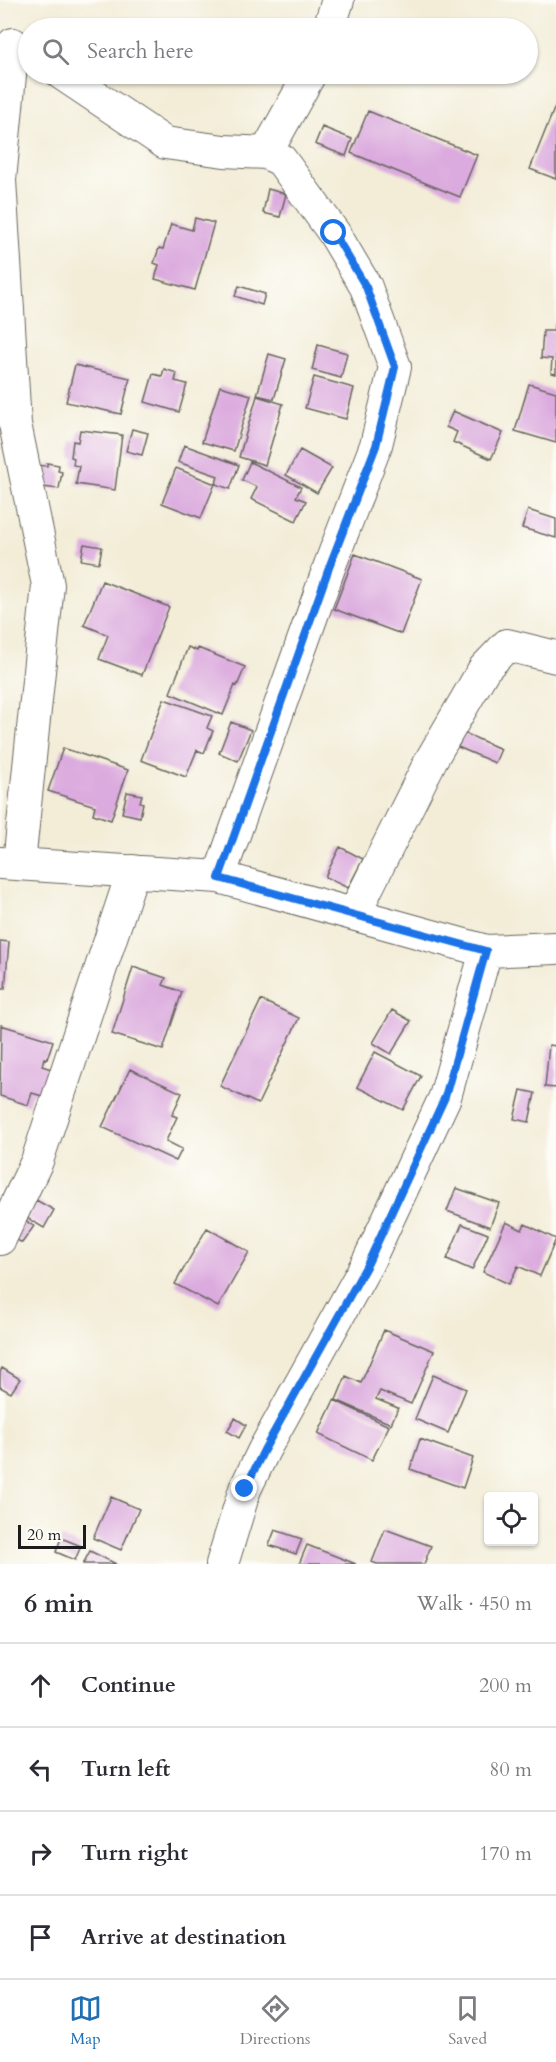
<!DOCTYPE html>
<html lang="en">
<head>
<meta charset="utf-8">
<style>
	:root { --surface:#fff; --page:#f2f2f3; --text:#2b2b33; --muted:#7c7c81; --line:#e1e1e2; --accent:#1f6fb2 }
	body { margin:0; font-family:Cardo,serif; background:var(--page); color:var(--text) }
	.controls { position:absolute; right:18px; bottom:18px; display:grid; overflow:hidden; border-radius:6px; box-shadow:0 2px 4px #0004 }
	.controls button { width:54px; height:54px; display:grid; place-items:center; padding:0; border:0; border-bottom:2px solid var(--line); background:var(--surface); color:var(--text); font:30px sans-serif }
	.scale { position:absolute; left:18px; bottom:15px; width:68px; box-sizing:border-box; padding-left:6px; border:3px solid #1c1c1c; border-top:0; font-size:16px; line-height:21px; white-space:nowrap; color:#1c1c1c; -webkit-text-stroke:4px #fdfcf7; paint-order:stroke }
	.stop { position:absolute; width:18px; height:18px; margin:-14px; border:4px solid #1a73e8; border-radius:50%; background:#fff }
	.stop.end { background:#1a73e8; border-color:#fff; box-shadow:0 2px 6px #0008 }
	.list { margin:0; padding:0; list-style:none }
	h2 { display:flex; justify-content:space-between; align-items:center; height:78px; margin:0; padding:0 24px; font-size:26px }
	h2 small { font-size:20px; font-weight:400; color:var(--muted) }
	.list li { display:grid; grid-template-columns:39px 1fr auto; gap:18px; align-items:center; box-sizing:border-box; height:84px; padding:0 24px; border-top:2px solid var(--line) }
	.list b { display:block; font-size:22px; white-space:nowrap }
	.list em { font-size:20px; font-style:normal; color:var(--muted) }
	.icon { flex:none; width:33px; height:33px; fill:none; stroke:currentColor; stroke-width:2; stroke-linecap:round; stroke-linejoin:round }
	.map { position:relative; flex:none; width:556px; height:1564px; overflow:hidden }
	.search { position:absolute; background:var(--surface); box-shadow:0 2px 4px #0004; left:18px; right:18px; top:18px; height:66px; display:flex; align-items:center; gap:15px; box-sizing:border-box; padding:0 21px; border-radius:33px; color:var(--muted); font-size:22px }
	.sheet { height:414px; background:var(--surface) }
	nav { display:flex; justify-content:space-around; align-items:center; box-sizing:border-box; height:84px; border-top:2px solid var(--line); background:var(--surface); font-size:16px; color:var(--muted) }
	nav a { display:grid; justify-items:center; gap:3px }
	nav .on { color:var(--accent) }
	.map>svg:first-child { display:block }
	.building { fill:#dbaade }
	.lines { fill:none; stroke-linecap:round; stroke-linejoin:round }
	.minor-casing { stroke:#67655e; stroke-width:34 }
	.minor { stroke:#fff; stroke-width:32 }
	.route { stroke:#1a73e8; stroke-width:8 }
</style>
</head>
<body>
<div class="map">
<svg width="556" height="1564" viewBox="0 0 556 1564">
	<rect width="100%" height="100%" fill="#fdfcf7"/>
	<filter id="ink" filterUnits="userSpaceOnUse"><feTurbulence type="fractalNoise" baseFrequency=".0167" numOctaves="2"/><feDisplacementMap in="SourceGraphic" scale="12" xChannelSelector="R" yChannelSelector="G"/><feConvolveMatrix kernelMatrix="1 2 1 2 8 2 1 2 1" color-interpolation-filters="sRGB"/></filter>
	<filter id="wash" filterUnits="userSpaceOnUse"><feTurbulence type="fractalNoise" baseFrequency=".008" numOctaves="4" result="noise"/><feDisplacementMap in="SourceGraphic" scale="24" xChannelSelector="R" yChannelSelector="G"/><feGaussianBlur stdDeviation="1.35" result="paint"/><feColorMatrix in="noise" values="0 0 0 0 0 0 0 0 0 0 0 0 0 0 0 0 0 1.4 0 .05"/><feComposite in="paint" operator="in"/></filter>
	<g filter="url(#wash)">
		<rect width="100%" height="100%" fill="#f3edd8"/>
		<g id="blocks">
			<!-- building -->
			<path class="building" d="M556 104V179L530 169Z
				M368 111 477 155 460 197 351 153Z
				M322 127 352 139 346 156 315 144Z
				M268 189 286 194 280 217 263 213Z
				M195 218 214 223 195 290 155 279 159 265 154 263 159 248 163 249 171 224 192 230Z
				M239 286 265 294 262 305 235 296Z
				M554 325H556V374L551 373 552 359 541 358 543 331H554Z
				M318 345 347 353 341 378 312 370Z
				M269 354 286 359 274 399 257 395Z
				M75 365 130 378 121 414 66 402Z
				M164 369 177 373 175 381 187 384 179 412 145 402 153 374 162 376Z
				M314 377 354 388 346 419 305 408Z
				M529 384 556 392V443L515 431Z
				M220 386 251 395 234 451 202 442Z
				M257 396 283 404 265 465 239 457Z
				M453 411 503 433 491 459 453 442 457 432 446 427Z
				M132 429 148 433 142 455 126 451Z
				M80 430 122 435 115 490 76 484 79 466 73 465 74 458 71 457 73 441 78 442Z
				M184 445 239 465 230 489 216 484 218 476 178 462Z
				M300 450 332 468 317 493 286 475Z
				M250 462 301 487 296 497 306 501 296 521 251 499 257 487 242 480Z
				M47 463 59 465 58 471 62 472 59 489 34 486 35 465 47 466Z
				M176 468 215 484 201 518 162 503Z
				M528 510 556 519V538L522 528Z
				M84 544 102 547 99 563 81 560Z
				M355 554 422 579 401 634 334 609Z
				M102 581 169 607 142 675 99 659 108 635 84 625Z
				M188 647 197 651 198 648 245 667 237 686 235 685 223 715 170 693Z
				M164 699 212 716 207 728 213 731 204 753 197 750 186 777 141 760Z
				M231 722 251 730 238 761 219 753Z
				M464 733 501 749 495 763 458 747Z
				M63 748 128 770 111 820 93 814 95 806 48 791Z
				M127 792 142 795 140 802 143 803 140 817 122 813Z
				M340 847 363 859 348 888 325 877Z
				M0 941 9 942 5 989H0Z
				M133 967 166 978 163 985 182 992 163 1050 112 1034Z
				M261 1000 299 1018 258 1104 220 1086Z
				M392 1010 411 1021 391 1054 373 1043Z
				M1 1025 53 1041 47 1059 44 1058 42 1066 51 1069 42 1096 32 1093 28 1105 0 1096Z
				M549 1045 556 1046V1088L545 1087Z
				M375 1052 421 1076 403 1110 357 1087Z
				M130 1069 182 1093 172 1115 177 1117 166 1141 182 1149 176 1161 102 1127Z
				M521 1090 535 1093 529 1122 514 1119Z
				M456 1188 499 1203 490 1227 447 1211Z
				M36 1200 54 1210 44 1228 27 1218Z
				M25 1221 34 1226 22 1243 14 1238Z
				M506 1222 522 1230 525 1224 556 1239 540 1276 518 1266 509 1284 483 1272Z
				M462 1224 488 1234 472 1270 447 1259Z
				M207 1228 249 1252 218 1307 175 1284Z
				M384 1330 434 1351 411 1404 380 1391 376 1399 398 1408 391 1424 336 1400 346 1376 361 1383Z
				M2 1368 20 1379 11 1393 0 1387V1372Z
				M433 1375 466 1389 448 1433 415 1419Z
				M334 1400 389 1426 372 1460 318 1434Z
				M235 1418 246 1425 239 1438 227 1431Z
				M420 1439 473 1458 463 1488 410 1469Z
				M111 1497 139 1509 121 1550 93 1538Z
				M385 1529 431 1546 424 1564H377L372 1562Z
				M275 1530 302 1539 296 1554 269 1545Z
				M61 1538 81 1546 75 1560 56 1552Z
				M307 1545 356 1564H299Z
				M90 1551 116 1564H83Z"/>
		</g>
	</g>
	<g filter="url(#ink)">
		<use href="#blocks" fill-opacity="0" stroke="#67655e" stroke-width="1.5"/>
		<g class="lines">
			<defs>
				<path id="minor" d="M329 28 338 0
					M13 44 0 180 15 424 48 585 19 863
					M62 74 165 143 224 151 266 153 281 160 334 233 366 287 395 367 376 445 330 565 219 877
					M266 153 310 74
					M0 863 219 877 486 951 556 948
					M354 914 431 760 484 669 507 645 556 657
					M0 1239 37 1161 133 871
					M222 1564 245 1489 264 1450 368 1262 445 1097 486 951"/>
			</defs>
			<!-- minor casing -->
			<use href="#minor" class="minor-casing"/>
			<!-- minor -->
			<use href="#minor" class="minor"/>
		</g>
	</g>
	<g class="lines" filter="url(#ink)">
		<!-- route -->
		<path class="route" d="M245 1489 264 1450 368 1263 445 1097 486 951 219 878 330 565 376 446 395 367 366 287 334 233"/>
	</g>
</svg>
<div class="controls">
<button><svg class="icon" aria-label="locate" viewBox="0 0 24 24"><circle cx="12" cy="12" r="6"/><path d="M12 2v4M12 18v4M2 12h4M18 12h4"/></svg></button>
</div>
<div class="scale">20 m</div>
<div class="stop" style="left:334px;top:233px"></div>
<div class="stop end" style="left:245px;top:1489px"></div>
<div class="search"><svg class="icon" aria-label="search" viewBox="0 0 24 24"><circle cx="10" cy="10" r="6"/><path d="M15 15l6 6"/></svg>Search here</div>
</div>
<section class="sheet">
<h2>6 min<small>Walk · 450 m</small></h2>
<ul class="list">
<li><svg class="icon" aria-label="ahead" viewBox="0 0 24 24"><path d="M12 20V5M6 11l6-6 6 6"/></svg><div><b>Continue</b></div><em>200 m</em></li>
<li><svg class="icon" aria-label="left" viewBox="0 0 24 24"><path d="M17 20v-9H6M10 6l-5 5 5 5"/></svg><div><b>Turn left</b></div><em>80 m</em></li>
<li><svg class="icon" aria-label="right" viewBox="0 0 24 24"><path d="M7 20v-9h11M14 6l5 5-5 5"/></svg><div><b>Turn right</b></div><em>170 m</em></li>
<li><svg class="icon" aria-label="arrive" viewBox="0 0 24 24"><path d="M6 21V4h12l-3 4 3 4H6"/></svg><div><b>Arrive at destination</b></div></li>
</ul>
</section>
<nav>
<a class="on"><svg class="icon" aria-label="map" viewBox="0 0 24 24"><path d="M3 6l6-2 6 2 6-2v14l-6 2-6-2-6 2zM9 4v14M15 6v14"/></svg>Map</a>
<a><svg class="icon" aria-label="directions" viewBox="0 0 24 24"><path d="M12 3l9 9-9 9-9-9zM9 14v-3h6M13 9l2 2-2 2"/></svg>Directions</a>
<a><svg class="icon" aria-label="saved" viewBox="0 0 24 24"><path d="M7 4h10v16l-5-4-5 4z"/></svg>Saved</a>
</nav>
</body>
</html>
